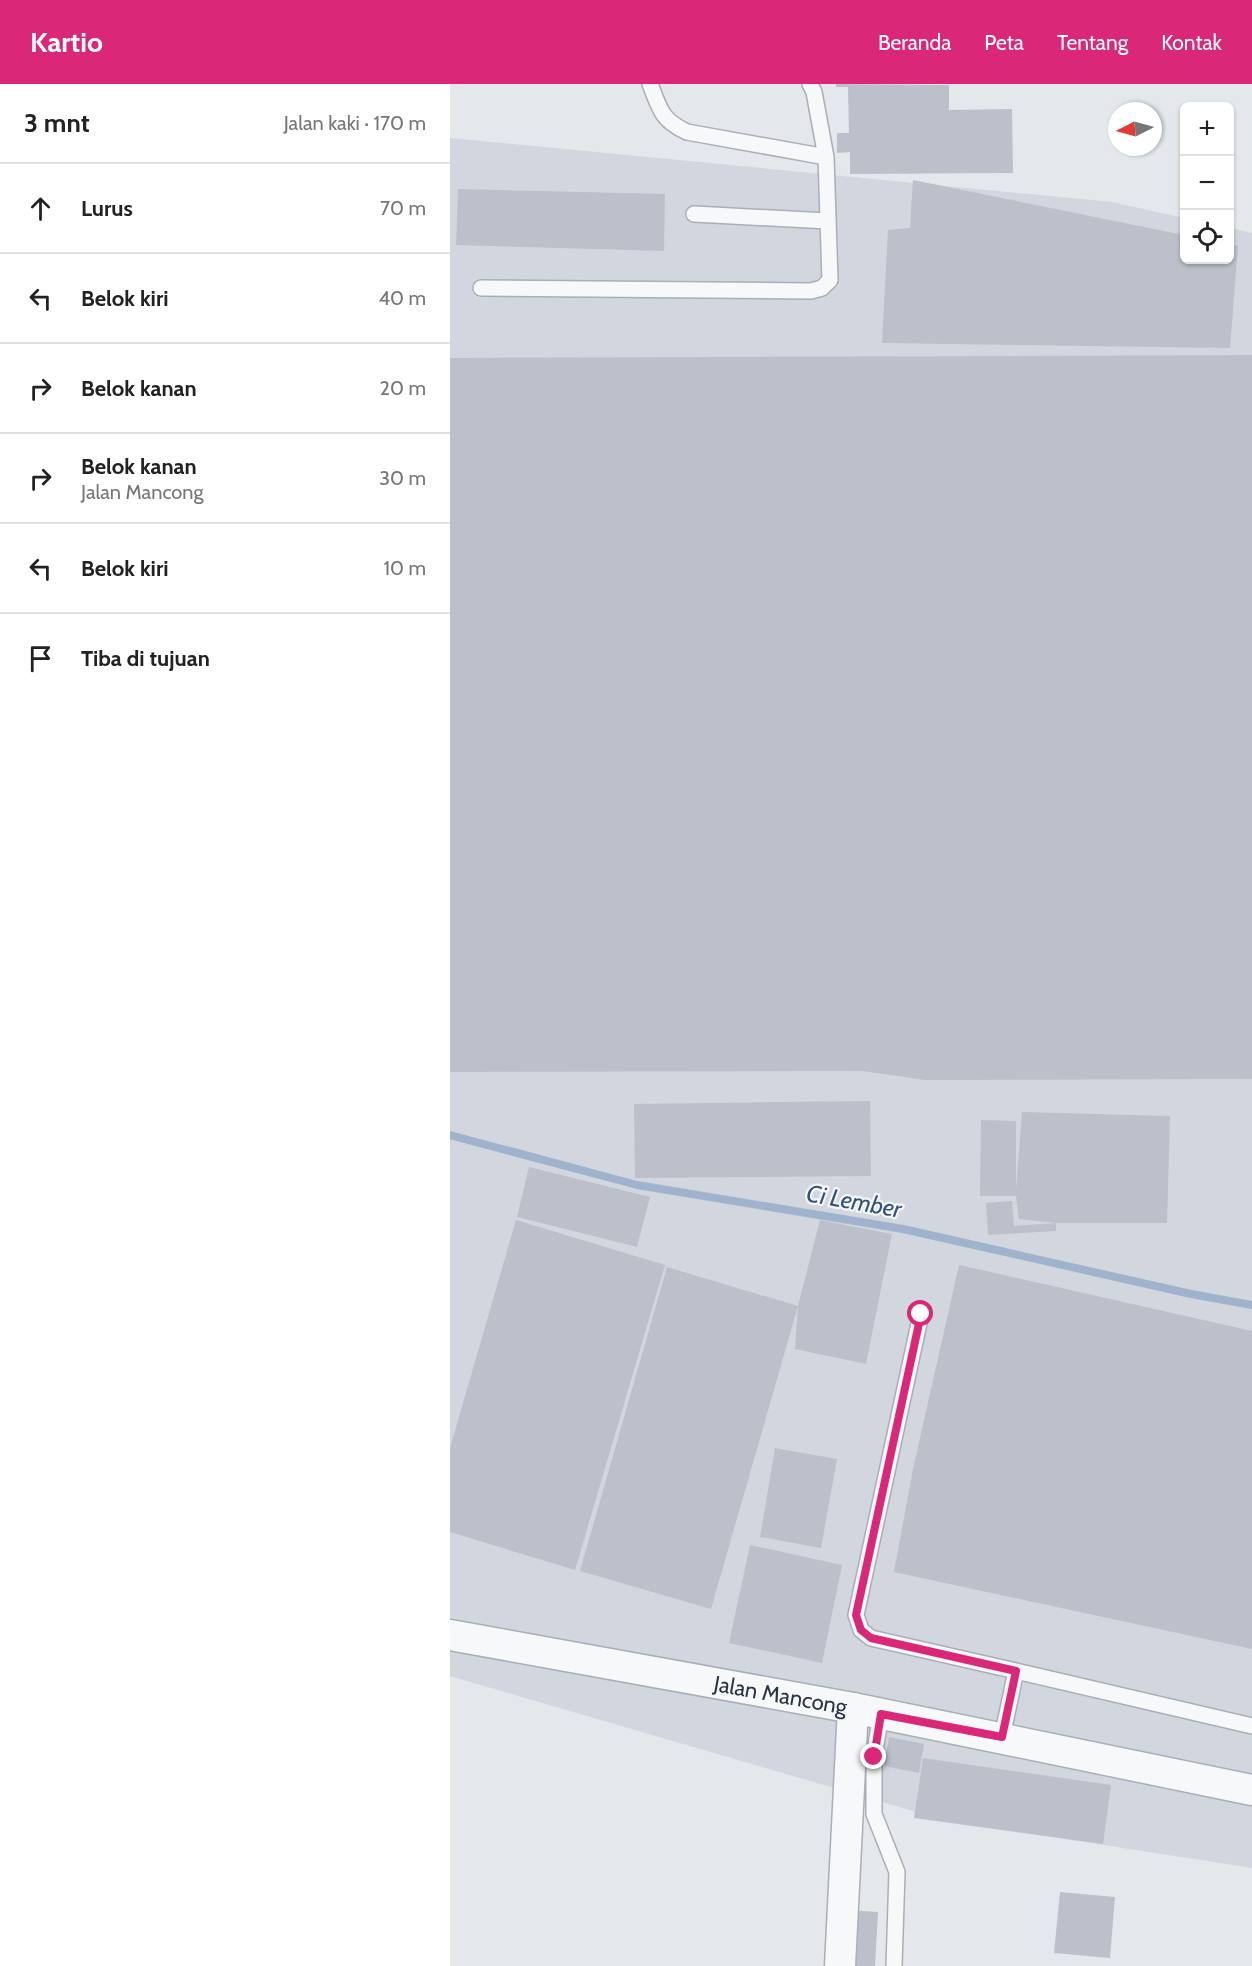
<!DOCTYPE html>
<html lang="id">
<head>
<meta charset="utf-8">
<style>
	:root { --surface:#fff; --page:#f6f6f6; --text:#222; --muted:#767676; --line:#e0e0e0; --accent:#db2777 }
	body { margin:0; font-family:Cabin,sans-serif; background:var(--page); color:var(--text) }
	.controls { position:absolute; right:18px; top:18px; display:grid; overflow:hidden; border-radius:9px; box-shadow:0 2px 4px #0004 }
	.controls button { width:54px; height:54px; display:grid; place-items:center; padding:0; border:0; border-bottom:2px solid var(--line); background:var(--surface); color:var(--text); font:30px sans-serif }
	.compass { position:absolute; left:658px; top:18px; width:54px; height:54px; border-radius:50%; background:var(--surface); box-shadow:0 2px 4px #0004; rotate:264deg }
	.stop { position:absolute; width:18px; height:18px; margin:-14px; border:4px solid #db2777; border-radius:50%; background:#fff }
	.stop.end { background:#db2777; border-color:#fff; box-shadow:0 2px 6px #0008 }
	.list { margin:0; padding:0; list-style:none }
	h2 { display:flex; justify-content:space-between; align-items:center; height:78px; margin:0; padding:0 24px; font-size:26px }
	h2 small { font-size:20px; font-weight:400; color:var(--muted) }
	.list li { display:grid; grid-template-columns:39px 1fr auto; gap:18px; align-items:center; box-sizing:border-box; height:90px; padding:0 24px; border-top:2px solid var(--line) }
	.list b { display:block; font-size:22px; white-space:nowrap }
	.list p { margin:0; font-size:20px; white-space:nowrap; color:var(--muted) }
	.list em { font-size:20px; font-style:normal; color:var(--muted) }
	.icon { flex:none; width:33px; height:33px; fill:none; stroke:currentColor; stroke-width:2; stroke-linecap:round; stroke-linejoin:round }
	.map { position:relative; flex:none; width:802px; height:1882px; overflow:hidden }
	header { display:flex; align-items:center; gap:36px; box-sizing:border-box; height:84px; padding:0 30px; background:var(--accent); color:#fff }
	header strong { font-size:28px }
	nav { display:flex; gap:33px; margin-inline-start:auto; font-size:21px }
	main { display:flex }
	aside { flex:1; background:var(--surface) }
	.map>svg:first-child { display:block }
	.built { fill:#d2d6de }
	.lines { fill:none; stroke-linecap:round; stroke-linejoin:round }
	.stream { stroke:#9fb4cc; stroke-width:8 }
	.building { fill:#bbc0ca }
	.lane-casing { stroke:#a9aeb7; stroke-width:18 }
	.street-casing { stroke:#a9aeb7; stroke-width:33 }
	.lane { stroke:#f7f8fa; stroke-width:15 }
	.street { stroke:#f7f8fa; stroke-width:30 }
	.route { stroke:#db2777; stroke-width:8 }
	.labels { text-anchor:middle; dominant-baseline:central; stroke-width:4.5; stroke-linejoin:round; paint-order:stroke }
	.street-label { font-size:22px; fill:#2b3445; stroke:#f4f6f9 }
	.water-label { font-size:24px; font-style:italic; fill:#34527a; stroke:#f4f6f9 }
</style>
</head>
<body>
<header>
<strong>Kartio</strong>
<nav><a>Beranda</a><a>Peta</a><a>Tentang</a><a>Kontak</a></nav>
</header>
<main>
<aside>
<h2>3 mnt<small>Jalan kaki · 170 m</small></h2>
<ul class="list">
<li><svg class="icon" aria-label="ahead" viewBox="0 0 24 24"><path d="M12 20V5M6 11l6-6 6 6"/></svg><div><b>Lurus</b></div><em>70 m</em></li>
<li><svg class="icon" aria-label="left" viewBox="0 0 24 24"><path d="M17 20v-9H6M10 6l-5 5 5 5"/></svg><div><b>Belok kiri</b></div><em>40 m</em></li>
<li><svg class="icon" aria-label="right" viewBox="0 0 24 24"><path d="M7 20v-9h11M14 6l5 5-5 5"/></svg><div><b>Belok kanan</b></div><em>20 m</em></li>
<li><svg class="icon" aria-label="right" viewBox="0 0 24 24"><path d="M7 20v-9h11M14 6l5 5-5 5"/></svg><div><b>Belok kanan</b><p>Jalan Mancong</p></div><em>30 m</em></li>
<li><svg class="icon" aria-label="left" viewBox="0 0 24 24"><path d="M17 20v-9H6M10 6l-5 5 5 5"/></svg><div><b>Belok kiri</b></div><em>10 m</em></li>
<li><svg class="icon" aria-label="arrive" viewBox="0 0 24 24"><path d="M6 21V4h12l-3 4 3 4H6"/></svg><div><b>Tiba di tujuan</b></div></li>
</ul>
</aside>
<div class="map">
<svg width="802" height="1882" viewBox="0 0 802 1882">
	<rect width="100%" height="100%" fill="#e4e7ec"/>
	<!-- built -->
	<path class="built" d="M0 54 662 118 734 134V176H780V144L802 149V1784L494 1736 0 1592Z"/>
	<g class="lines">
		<!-- stream -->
		<path class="stream" d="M0 1051 187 1101 453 1145 741 1210 802 1221"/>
	</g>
	<!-- building -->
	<path class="building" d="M386 0 499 1V26L562 25 563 89 400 90V68L387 69V49H399L398 3H386Z
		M463 96 734 151V176H780V160L788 162 780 264 432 259 438 146 460 144Z
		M8 105 215 110 214 167 6 161Z
		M802 271V995L475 996 413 987 0 988V274Z
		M420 1017 421 1092 185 1094 184 1020Z
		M572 1028 720 1032 717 1139H606V1147L538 1151 536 1119 562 1117 564 1142 606 1139 569 1135 566 1112H530L531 1036 566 1037V1106Z
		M79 1083 200 1113 187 1163 67 1133Z
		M66 1136 215 1181 125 1486 0 1448V1364Z
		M370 1136 442 1150 416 1280 345 1265 348 1222Z
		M509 1181 802 1247V1565L444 1488 463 1385Z
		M217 1183 348 1222 261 1525 130 1487Z
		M325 1364 387 1375 371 1464 310 1453Z
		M300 1461 392 1481 372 1579 279 1559Z
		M439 1653 474 1660 469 1689 434 1682Z
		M473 1674 661 1701 653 1760 464 1734Z
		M610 1808 665 1813 660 1874 604 1869Z
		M398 1826 428 1828 425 1882H394Z"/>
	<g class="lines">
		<defs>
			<path id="lane" d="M200 0C210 25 211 36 237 48L376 73
				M244 130 378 137
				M31 204 361 207 372 204 380 196 376 73 364 8 360 0
				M471 1230 406 1531 411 1546 421 1554 566 1587
				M431 1630 424 1673V1730L447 1788 444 1882
				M552 1653 566 1587 802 1642"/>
			<g id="street">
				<path id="s1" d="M0 1551 403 1624 802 1706"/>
				<path d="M390 1882 403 1624"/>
			</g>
		</defs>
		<!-- lane casing -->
		<use href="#lane" class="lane-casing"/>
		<!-- street casing -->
		<use href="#street" class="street-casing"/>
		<!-- lane -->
		<use href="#lane" class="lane"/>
		<!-- street -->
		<use href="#street" class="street"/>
	</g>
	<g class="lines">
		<!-- route -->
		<path class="route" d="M424 1673 431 1630 552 1653 566 1587 421 1554 411 1546 406 1531 471 1230"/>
	</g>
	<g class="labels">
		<!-- street labels -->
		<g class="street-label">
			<text stroke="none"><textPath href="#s1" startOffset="336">Jalan Mancong</textPath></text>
		</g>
		<!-- water labels -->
		<g class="water-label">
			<text transform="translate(404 1117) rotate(10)">Ci Lember</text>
		</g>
	</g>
</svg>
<div class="controls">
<button>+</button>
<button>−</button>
<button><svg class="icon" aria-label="locate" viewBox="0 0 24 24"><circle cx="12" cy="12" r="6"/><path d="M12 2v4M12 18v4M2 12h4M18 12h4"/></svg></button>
</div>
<svg class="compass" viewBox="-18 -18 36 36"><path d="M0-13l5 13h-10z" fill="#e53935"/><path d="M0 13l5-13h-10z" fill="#767676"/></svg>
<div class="stop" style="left:471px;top:1230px"></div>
<div class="stop end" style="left:424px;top:1673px"></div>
</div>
</main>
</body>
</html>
